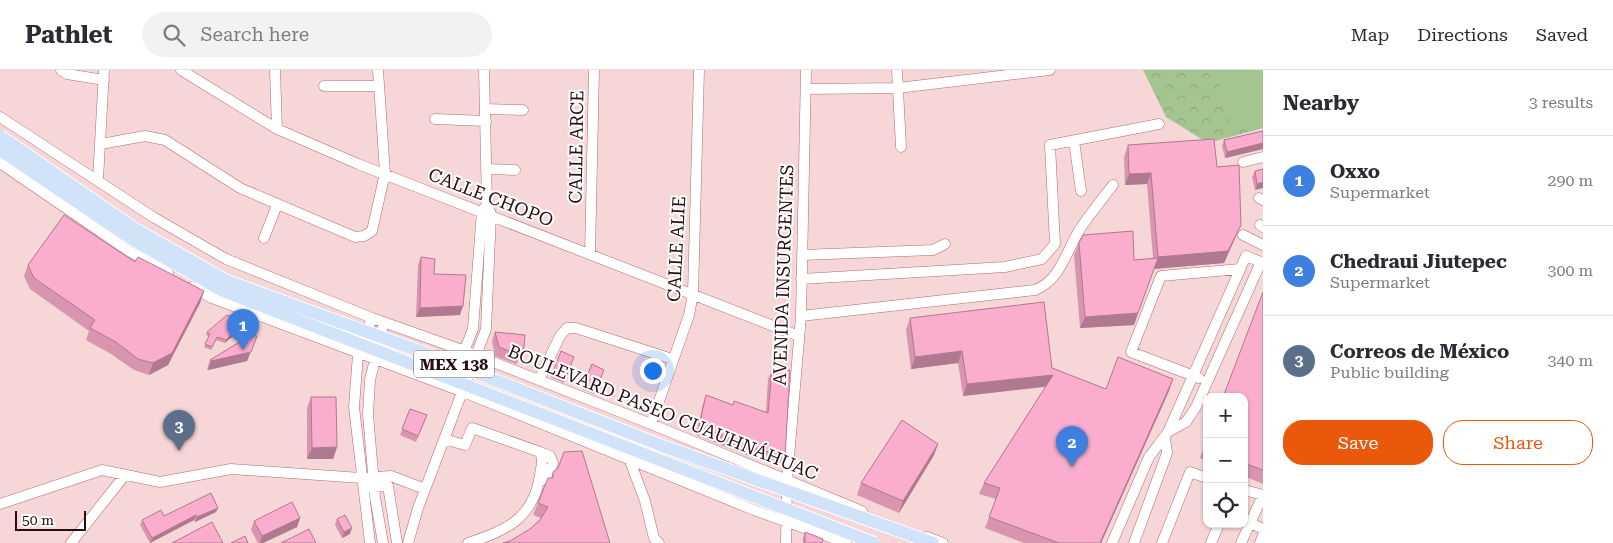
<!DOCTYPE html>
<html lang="en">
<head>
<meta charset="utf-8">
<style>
	:root { --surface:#fff; --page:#f2f2f3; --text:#2b2b33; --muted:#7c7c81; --line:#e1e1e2; --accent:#ea580c }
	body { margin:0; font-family:"Roboto Serif",serif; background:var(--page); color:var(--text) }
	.controls { position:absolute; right:15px; bottom:15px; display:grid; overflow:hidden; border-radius:10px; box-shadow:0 1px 4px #0004 }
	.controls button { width:45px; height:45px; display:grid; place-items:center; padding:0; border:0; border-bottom:1px solid var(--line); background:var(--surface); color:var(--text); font:25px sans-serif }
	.scale { position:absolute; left:15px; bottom:12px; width:71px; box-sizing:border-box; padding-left:5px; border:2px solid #280d11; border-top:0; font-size:14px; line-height:18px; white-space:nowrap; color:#280d11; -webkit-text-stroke:4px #fff; paint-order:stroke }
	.you { position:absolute; left:652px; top:300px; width:18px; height:18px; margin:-12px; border:4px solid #fff; border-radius:50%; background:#1a73e8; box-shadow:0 0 0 8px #1a73e833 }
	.badge { display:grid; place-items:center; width:32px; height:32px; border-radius:50%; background:var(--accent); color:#fff; font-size:16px; font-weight:700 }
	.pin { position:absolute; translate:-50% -41px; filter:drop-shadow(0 1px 2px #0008) }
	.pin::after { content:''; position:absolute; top:26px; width:18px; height:15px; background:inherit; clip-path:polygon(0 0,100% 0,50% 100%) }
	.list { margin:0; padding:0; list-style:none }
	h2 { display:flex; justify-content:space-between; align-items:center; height:65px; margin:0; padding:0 20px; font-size:21px }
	h2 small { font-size:16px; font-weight:400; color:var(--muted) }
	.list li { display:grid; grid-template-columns:32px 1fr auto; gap:15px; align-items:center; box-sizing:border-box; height:90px; padding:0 20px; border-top:1px solid var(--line) }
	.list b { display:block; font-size:19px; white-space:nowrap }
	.list p { margin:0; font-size:16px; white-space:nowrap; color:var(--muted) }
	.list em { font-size:16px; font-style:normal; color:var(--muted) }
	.actions { display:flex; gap:10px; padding:15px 20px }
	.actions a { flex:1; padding:11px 0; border:1px solid var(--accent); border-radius:20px; text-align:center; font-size:18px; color:var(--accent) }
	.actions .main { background:var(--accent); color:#fff }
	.icon { flex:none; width:28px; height:28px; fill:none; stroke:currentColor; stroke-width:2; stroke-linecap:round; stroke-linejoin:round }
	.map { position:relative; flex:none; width:1263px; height:473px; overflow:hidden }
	header { display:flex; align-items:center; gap:30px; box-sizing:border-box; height:70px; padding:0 25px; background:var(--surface); border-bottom:1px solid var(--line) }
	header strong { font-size:24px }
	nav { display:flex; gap:28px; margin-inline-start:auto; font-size:18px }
	.search { width:350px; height:45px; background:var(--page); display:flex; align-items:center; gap:12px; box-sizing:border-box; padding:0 18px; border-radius:28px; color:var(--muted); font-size:19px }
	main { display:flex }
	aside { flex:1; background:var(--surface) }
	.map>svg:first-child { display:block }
	.forest { fill:url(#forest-crowns) }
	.garden { fill:#a5c590 }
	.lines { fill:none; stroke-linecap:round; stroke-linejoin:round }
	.minor-casing { stroke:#b26a72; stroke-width:11 }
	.minor { stroke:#fff; stroke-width:10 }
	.major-bridge-casing { stroke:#fff; stroke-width:14; stroke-linecap:butt }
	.major-bridge { stroke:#d1e3f9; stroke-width:12 }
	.wall { fill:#d795b0 }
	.shaded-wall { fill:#af7990 }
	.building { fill:#faadcd; stroke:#af7990 }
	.labels { text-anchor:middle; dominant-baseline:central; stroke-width:4; stroke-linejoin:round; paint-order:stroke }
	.shield { fill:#fff; stroke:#685658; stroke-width:1 }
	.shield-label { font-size:16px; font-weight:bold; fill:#280d11 }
	.street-label { font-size:18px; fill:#280d11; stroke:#fff }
</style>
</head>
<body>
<header>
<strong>Pathlet</strong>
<div class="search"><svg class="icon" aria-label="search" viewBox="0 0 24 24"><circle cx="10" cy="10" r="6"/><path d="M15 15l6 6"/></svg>Search here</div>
<nav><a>Map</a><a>Directions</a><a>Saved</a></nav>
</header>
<main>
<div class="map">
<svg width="1263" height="473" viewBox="0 0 1263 473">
	<defs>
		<pattern id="forest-crowns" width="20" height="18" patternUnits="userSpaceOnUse" patternTransform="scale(1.25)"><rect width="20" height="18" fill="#a5c590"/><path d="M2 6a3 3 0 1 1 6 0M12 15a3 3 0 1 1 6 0" fill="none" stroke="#8ea87b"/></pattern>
	</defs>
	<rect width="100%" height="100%" fill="#f7d6d8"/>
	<!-- forest -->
	<path class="forest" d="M1143 0H1263V58L1208 73 1166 47Z"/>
	<!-- garden -->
	<path class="garden" d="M1216 0H1263V52L1232 60Z"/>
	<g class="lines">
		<defs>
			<path id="minor" d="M61 0 67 4 104 10
				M181 0 277 59 358 94 799 266
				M275 0 277 59
				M897 0 901 77
				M324 16H378
				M806 19 898 18 1050 0
				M486 39 523 40
				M0 47 153 147 226 189 372 248 465 281 651 354 862 441
				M435 49 486 51
				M1074 71 1081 121
				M101 74 145 66 165 70 240 118 355 167 364 166 372 161 385 103 378 0
				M1243 92 1263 87
				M0 93 127 180 168 203
				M486 99 515 100
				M98 110 104 0
				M1259 128 1263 130
				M1260 155 1263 157
				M1243 165 1263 175
				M264 168 277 135
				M590 184 594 0
				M802 185 933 180 945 174
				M801 209 1005 197 1042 189 1055 174 1050 75 1159 54
				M192 217 212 228 461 321 754 440 846 473
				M801 246 1035 220C1061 210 1066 181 1080 159 1090 144 1102 129 1113 115
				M1199 308 1131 282 1161 206 1240 199
				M539 310 560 266 567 258H576L672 289
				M450 316 473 259 482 141 485 137
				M651 354 689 245 693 224 699 0
				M444 369 465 375 472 358 540 382C544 390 541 397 540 405 534 448 506 461 468 473
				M630 391 645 431 654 468 659 473
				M539 412 547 407 553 393 550 386 540 382
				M368 417 388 416 397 473
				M1244 420 1263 425
				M0 434 102 400 160 412 231 399 361 408 391 406 425 419
				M1251 453 1263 459
				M927 467 943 473
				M71 473 125 405
				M370 473 354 337 358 284 372 248
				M383 473 375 427 368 344 370 310 384 252
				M408 473 418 438 486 259 491 144 487 134 484 0
				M786 473 787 411 801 246 806 0
				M1112 473 1149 387 1168 362 1246 186 1261 192 1196 337 1186 352 1168 362
				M1134 473 1167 383 1165 368
				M1162 473 1190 402 1207 408
				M1211 473 1219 454
				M1241 473 1263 425
				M1260 473 1263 465"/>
		</defs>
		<!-- minor casing -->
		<use href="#minor" class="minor-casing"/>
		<!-- minor -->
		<use href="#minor" class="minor"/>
		<defs>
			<path id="major-bridge" d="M0 66 135 159 227 211 444 290 660 375 933 473
				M0 80 130 168 223 221 874 473"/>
		</defs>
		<!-- major-bridge casing -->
		<use href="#major-bridge" class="major-bridge-casing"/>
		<!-- major-bridge -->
		<use href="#major-bridge" class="major-bridge"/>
	</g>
	<!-- wall -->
	<path class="wall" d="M1263 61V79L1225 88 1222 76 1224 70Z
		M1128 75 1217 97 1236 166 1224 193 1154 199 1134 255 1080 258 1074 185 1079 173 1134 190 1153 188 1147 114 1125 115 1124 87Z
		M1263 99 1255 120 1252 107 1255 101Z
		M421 187 434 204 460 245 416 247 418 195Z
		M135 192 204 221 200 233 168 295 149 305 134 300 111 284 86 270 89 261 30 219 24 206 28 195Z
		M1263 222V414L1244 406V327Z
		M910 248 1052 298 1106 319 1169 321 1101 473H1024L985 458 996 429 979 424 984 413 1046 317 963 326 958 293 911 299 906 260Z
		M245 252 244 256 225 273 216 270 211 280 204 277 209 266 206 265 207 262Z
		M495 262 524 277 521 285 516 294 495 286 492 271Z
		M257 266 247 291 208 300 207 299 210 290Z
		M561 281 574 287 564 313 551 307Z
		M592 294 604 300 594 324 582 319Z
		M772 300 785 387 781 395 743 384 696 365 703 334 706 325 733 335 766 342 768 309Z
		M311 327 337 377 333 389H307V338Z
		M410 339 427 345 416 372 400 365Z
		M1207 369V391L1200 388Z
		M938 374 934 385 899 443 857 425 861 413Z
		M553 402 610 473 530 459 541 448 533 445 538 433 551 408Z
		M218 438 216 442 195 452 194 450 150 473 140 455 142 450 164 446Z
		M300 448 297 457 263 473H258L251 460 254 451Z
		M337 449 350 464 342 468 335 455Z
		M805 462 822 473H803V468Z"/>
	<!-- shaded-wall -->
	<path class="shaded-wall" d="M1263 73V79L1225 88 1227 82Z
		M1151 103 1147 114 1125 115 1129 104Z
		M1263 112V118L1255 120 1257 114Z
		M1241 155 1236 166 1224 193 1153 199 1158 187Z
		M204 221 200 233 168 295 149 305 153 293Z
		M463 236 460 245 416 247 420 238Z
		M1138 243 1134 255 1080 258 1085 247Z
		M245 252 244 256 225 273 226 270Z
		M257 266 247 291 208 300 211 291Z
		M524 277 521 285 516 294 519 285Z
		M962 281 958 293 911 299 915 287Z
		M1053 305 1049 316 963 326 967 314Z
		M1173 309 1169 321 1101 473H1100Z
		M938 374 934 385 899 443 903 431Z
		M337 377 333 389H307L312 378Z
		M218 438 216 442 195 452 197 447Z
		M196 445 194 450 150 473 152 468Z
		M300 448 297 457 263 473H260L262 466Z
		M352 458 350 464 342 468 344 462Z"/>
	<!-- building -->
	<path class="building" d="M1263 61V73L1227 82 1224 70Z
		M1214 69 1217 97 1239 95 1241 155 1228 181 1158 187 1151 103 1129 104 1128 75Z
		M1263 99V112L1257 114 1255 101Z
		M64 145 135 192 138 187 204 221 172 283 153 293 138 289 116 272 90 258 95 250 34 208 28 195Z
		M1133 161 1134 190 1158 188 1138 243 1085 247 1079 173 1083 165Z
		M421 187 435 189 434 204 466 205 463 236 420 238Z
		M1263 222V400L1244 393V327H1223Z
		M1044 232 1052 298 1106 319 1118 287 1173 309 1100 473H1059L989 447 1000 418 984 413 1053 305 967 314 962 281 915 287 910 248Z
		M227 245 245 252 226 270 217 267 212 277 205 274 210 264 207 262Z
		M495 262 525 265 524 277 519 285 499 277Z
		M251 265 257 266 251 282 211 291 210 290Z
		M561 281 574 287 566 307 553 302Z
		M592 294 604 300 595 321 583 316Z
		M772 300H790L785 387 746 375 699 356 706 325 733 335 734 331 768 343Z
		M311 327H336L337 377 312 378Z
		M410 339 427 345 418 366 402 359Z
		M902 350 938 374 903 431 861 413Z
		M1207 369V377L1204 376Z
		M582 381 610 473H503L510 471 530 459 540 450 548 437 538 433 548 408H553V402L558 398 564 382Z
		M211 423 218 438 197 447 196 445 152 468 142 450 161 440 164 446Z
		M292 432 300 448 262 466 254 451Z
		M345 445 352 458 344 462 337 449Z
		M212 452 223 473H172Z
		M309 459 316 473H281Z
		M805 462 823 469 822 473H805Z
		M245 466 248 473H231Z"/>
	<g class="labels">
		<!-- shield labels -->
		<rect class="shield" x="414" y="280.5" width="80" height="27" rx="4"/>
		<g class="shield-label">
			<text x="454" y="294">MEX 138</text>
		</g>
		<!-- street labels -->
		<g class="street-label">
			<text transform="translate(576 77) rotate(-89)">CALLE ARCE</text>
			<text transform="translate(491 127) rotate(21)">CALLE CHOPO</text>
			<text transform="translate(676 179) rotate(-87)">CALLE ALIE</text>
			<text transform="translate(783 205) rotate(-88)">AVENIDA INSURGENTES</text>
			<text transform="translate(663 342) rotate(22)">BOULEVARD PASEO CUAUHNÁHUAC</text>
		</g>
	</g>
</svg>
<div class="controls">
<button>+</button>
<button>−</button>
<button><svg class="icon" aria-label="locate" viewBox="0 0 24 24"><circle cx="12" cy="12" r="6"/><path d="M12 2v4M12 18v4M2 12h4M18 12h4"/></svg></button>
</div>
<div class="scale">50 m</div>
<div class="you"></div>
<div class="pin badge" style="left:243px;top:280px;background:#3f7fe0">1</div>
<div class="pin badge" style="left:1072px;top:397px;background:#3f7fe0">2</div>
<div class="pin badge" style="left:179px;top:381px;background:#5c6f8a">3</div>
</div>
<aside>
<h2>Nearby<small>3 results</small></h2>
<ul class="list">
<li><span class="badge" style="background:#3f7fe0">1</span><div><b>Oxxo</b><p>Supermarket</p></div><em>290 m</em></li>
<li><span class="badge" style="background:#3f7fe0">2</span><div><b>Chedraui Jiutepec</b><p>Supermarket</p></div><em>300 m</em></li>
<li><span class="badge" style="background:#5c6f8a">3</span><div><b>Correos de México</b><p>Public building</p></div><em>340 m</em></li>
</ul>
<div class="actions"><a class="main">Save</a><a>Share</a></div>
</aside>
</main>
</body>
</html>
